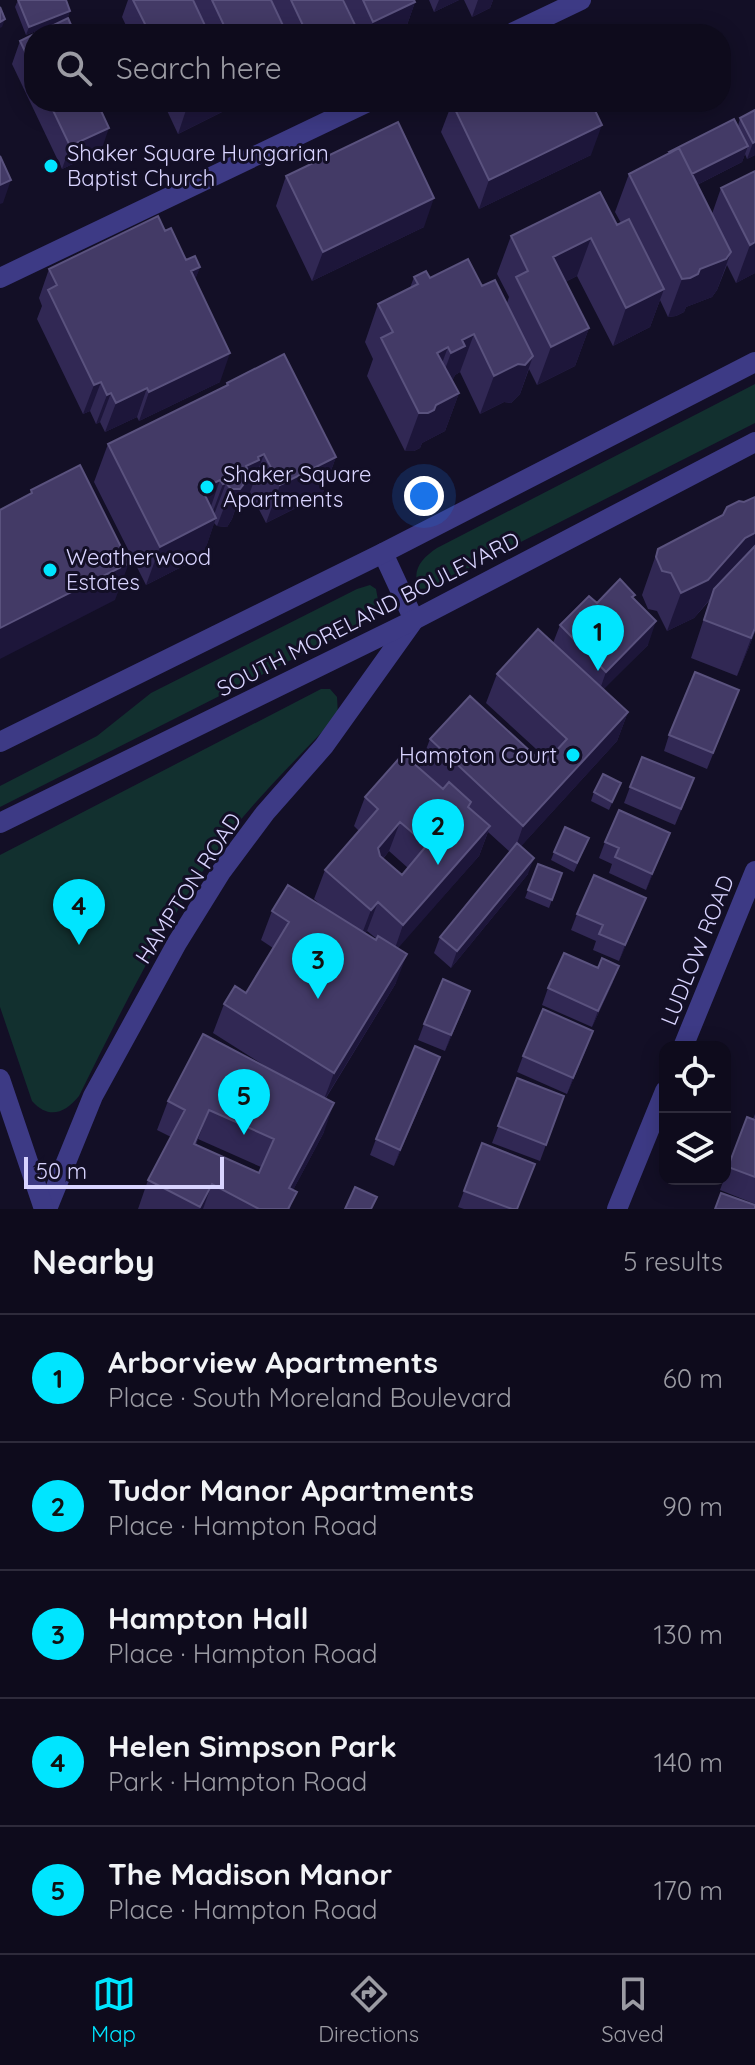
<!DOCTYPE html>
<html lang="en">
<head>
<meta charset="utf-8">
<style>
	:root { --surface:#0e0b1c; --page:#171425; --text:#f1f3f6; --muted:#9b9ba3; --line:#2e2b3b; --accent:#00e5ff }
	body { margin:0; font-family:Quicksand,sans-serif; background:var(--page); color:var(--text) }
	.controls { position:absolute; right:24px; bottom:24px; display:grid; overflow:hidden; border-radius:16px; box-shadow:0 4px 20px #0003 }
	.controls button { width:72px; height:72px; display:grid; place-items:center; padding:0; border:0; border-bottom:2px solid var(--line); background:var(--surface); color:var(--text); font:40px sans-serif }
	.scale { position:absolute; left:24px; bottom:20px; width:200px; box-sizing:border-box; padding-left:8px; border:4px solid #d9d4ff; border-top:0; font-size:22px; line-height:28px; white-space:nowrap; color:#d9d4ff; -webkit-text-stroke:6px #130f26; paint-order:stroke }
	.you { position:absolute; left:424px; top:496px; width:28px; height:28px; margin:-20px; border:6px solid #fff; border-radius:50%; background:#1a73e8; box-shadow:0 0 0 12px #1a73e833 }
	.badge { display:grid; place-items:center; width:52px; height:52px; border-radius:50%; background:var(--accent); color:#111; font-size:26px; font-weight:700 }
	.pin { position:absolute; translate:-50% -66px; filter:drop-shadow(0 2px 4px #0008) }
	.pin::after { content:''; position:absolute; top:42px; width:28px; height:24px; background:inherit; clip-path:polygon(0 0,100% 0,50% 100%) }
	.list { margin:0; padding:0; list-style:none }
	h2 { display:flex; justify-content:space-between; align-items:center; height:104px; margin:0; padding:0 32px; font-size:34px }
	h2 small { font-size:26px; font-weight:400; color:var(--muted) }
	.list li { display:grid; grid-template-columns:52px 1fr auto; gap:24px; align-items:center; box-sizing:border-box; height:128px; padding:0 32px; border-top:2px solid var(--line) }
	.list b { display:block; font-size:30px; white-space:nowrap }
	.list p { margin:0; font-size:26px; white-space:nowrap; color:var(--muted) }
	.list em { font-size:26px; font-style:normal; color:var(--muted) }
	.icon { flex:none; width:44px; height:44px; fill:none; stroke:currentColor; stroke-width:2; stroke-linecap:round; stroke-linejoin:round }
	.map { position:relative; flex:none; width:755px; height:1209px; overflow:hidden }
	.search { position:absolute; background:var(--surface); box-shadow:0 4px 20px #0003; left:24px; right:24px; top:24px; height:88px; display:flex; align-items:center; gap:20px; box-sizing:border-box; padding:0 28px; border-radius:32px; color:var(--muted); font-size:30px }
	.sheet { height:744px; background:var(--surface) }
	nav { display:flex; justify-content:space-around; align-items:center; box-sizing:border-box; height:112px; border-top:2px solid var(--line); background:var(--surface); font-size:22px; color:var(--muted) }
	nav a { display:grid; justify-items:center; gap:4px }
	nav .on { color:var(--accent) }
	.map>svg:first-child { display:block }
	.green { fill:#12302f }
	.lines { fill:none; stroke-linecap:round; stroke-linejoin:round }
	.minor { stroke:#3d3a85; stroke-width:20 }
	.tertiary { stroke:#3d3a85; stroke-width:20 }
	.wall { fill:#312854; fill-rule:evenodd }
	.shaded-wall { fill:#1d163a }
	.building { fill:#433a66; stroke:#5a527e; stroke-width:2; fill-rule:evenodd }
	.poi-dot { fill:#00e5ff; stroke:#130f26; stroke-width:3 }
	.labels { text-anchor:middle; dominant-baseline:central; stroke-width:6; stroke-linejoin:round; paint-order:stroke }
	.poi-label { font-size:22px; fill:#d9d4ff; stroke:#130f26; text-anchor:start }
	.street-label { font-size:22px; fill:#d9d4ff; stroke:#130f26 }
</style>
</head>
<body>
<div class="map">
<svg width="755" height="1209" viewBox="0 0 755 1209">
	<rect width="100%" height="100%" fill="#130f26"/>
	<!-- green -->
	<path class="green" d="M755 384V423L430 588 420 589C410 571 422 558 437 548Z
		M370 585 376 589 378 600 372 619 0 807V786L97 736 151 693 357 589Z
		M321 689H330L337 697 338 715C302 754 263 791 231 832 169 913 124 1005 79 1096 65 1113 49 1120 32 1101L0 1007V855Z"/>
	<g class="lines">
		<!-- minor -->
		<path class="minor" d="M510 34 581 0
			M0 278 368 102
			M683 1047 755 871
			M47 1209 93 1096 177 943 221 872 265 813 324 746 414 620 383 553
			M617 1209 665 1091"/>
		<!-- tertiary -->
		<path class="tertiary" d="M0 742 383 553 755 362
			M0 823 414 620 755 442
			M0 1079 44 1209"/>
	</g>
	<!-- wall -->
	<path class="wall" d="M18 0H66L70 11 67 19 26 35 15 7Z
		M128 0H271L287 34H130L122 17Z
		M271 0H343L355 34H288Z
		M344 0H414L415 2 407 25 388 34H360Z
		M429 0H459L434 12Z
		M464 0H493L490 8 472 17Z
		M34 34V102H97L101 151 62 169 12 64 20 41Z
		M163 102H229L226 110 178 134Z
		M452 103 591 155 479 209 441 132Z
		M755 110V155L747 159 745 154 742 162 697 185 712 214 721 188 755 171V273L736 283 727 265 717 290 712 297 686 307 684 312 676 316 668 317 660 300 650 327 613 346 577 276 565 282 589 328 575 366 537 385 529 369 520 394 511 403 504 402 480 414 460 372 455 375 452 381 459 393 445 431 422 443 420 448 414 451H405L367 376 373 359 365 342 378 304 410 288 414 277 430 278 482 286 507 303 509 297 497 274 511 236 617 225 621 223 615 212 629 174 669 153V152L738 126 740 118Z
		M286 176 424 227 312 281 276 206Z
		M165 231 186 260 200 267 195 279 220 382 139 421 137 417 105 432 100 422 96 424 90 411 83 414 37 319 42 306 39 298 49 269Z
		M227 383 336 457 322 495 266 523 250 492 247 494 245 498 238 501 232 519 227 527 217 526 214 523 203 556 146 585 94 482 108 444 226 386Z
		M755 497V632L737 676 691 658 710 600 694 618 667 631 657 611 648 609 642 595 658 549Z
		M633 598 648 645 603 689 628 712 617 741 521 846 528 874 451 968 434 953 440 937 510 852 488 832 479 856 397 948 396 983 326 1098 324 1132 293 1190 290 1209H138L148 1180 171 1137 157 1130 168 1101 270 1069 213 1033 224 1004 246 993 273 948 261 940 272 911 323 907 314 899 325 870 359 831 354 826 365 797 419 768 430 739 544 764 548 760 486 703 497 674 553 643 560 625 597 603ZM389 851 408 868 402 875 383 859ZM367 931 377 939 376 940 365 933ZM198 1139 261 1167 259 1173 196 1145Z
		M739 690 707 769 664 751 669 735Z
		M621 783 609 810 591 801 594 792Z
		M630 787 688 794 675 825 624 803Z
		M670 833 646 890 609 873 612 864 599 858 605 842Z
		M589 838 574 872 551 860 554 852Z
		M538 864 562 873 549 908 525 898Z
		M646 898 619 961 593 950 596 941 571 930 577 914Z
		M613 982 592 1027 542 1005 548 988Z
		M464 1007 445 1051 418 1040 424 1024Z
		M587 1047 567 1094 517 1072 523 1056Z
		M434 1073 394 1166 370 1155 376 1139Z
		M517 1078 564 1096 540 1161 492 1143Z
		M755 1114V1204L720 1190 724 1179H725V1175L747 1117 753 1119Z
		M482 1143 518 1209H464L458 1207Z"/>
	<!-- shaded-wall -->
	<path class="shaded-wall" d="M439 0H459L434 12Z
		M478 0H493L490 8 472 17Z
		M415 2 407 25 388 34H369L373 22Z
		M70 11 67 19 26 35 29 27Z
		M5 19 2 27 0 28V22Z
		M203 102H229L226 110 178 134 186 110Z
		M602 125 591 155 479 209 489 180Z
		M109 128 101 151 62 169 70 146Z
		M755 142V155L747 159 753 143Z
		M748 146 742 162 677 195 683 179Z
		M11 180 3 203 0 204V185Z
		M434 198 424 227 312 281 323 252Z
		M591 238 577 276 539 295 553 257Z
		M755 242V273L736 283 750 245Z
		M731 252 717 290 712 297 686 307 684 312 676 316 668 317 682 279Z
		M200 267 189 296 191 271Z
		M664 289 650 327 613 346 626 308Z
		M589 328 575 366 537 385 551 347Z
		M474 334 460 372 455 375 451 384 437 391 451 353 462 340Z
		M448 347 434 385 437 353Z
		M230 353 220 382 139 421 149 392Z
		M533 356 520 394 511 403 504 402 480 414 494 376Z
		M101 382 90 411 83 414 94 385Z
		M147 388 137 417 105 432 116 403Z
		M111 393 100 422 96 424 107 395Z
		M459 393 445 431 422 443 420 448 414 451H405L419 413Z
		M264 454 250 492 247 494 245 498 238 501 232 519 227 527 217 526 231 489 246 466Z
		M336 457 322 495 266 523 280 485Z
		M220 480 207 518 194 524 208 486Z
		M226 483 212 520 216 518 203 556 146 585 160 547 209 522 223 484Z
		M755 533V545L694 618 667 631 681 593 745 538Z
		M129 563 115 600 0 659V628Z
		M656 621 648 645 598 695 606 672Z
		M755 628V632L737 676Z
		M628 712 617 741 513 855 523 826Z
		M400 822 389 851 368 877 378 848Z
		M490 826 479 856 393 954 403 925Z
		M670 833 664 849 646 890 652 874Z
		M534 858 528 874 451 968 457 951Z
		M646 898 640 914 619 961 625 945Z
		M378 902 367 931 360 939 371 910Z
		M407 954 396 983 323 1102 334 1073Z
		M619 966 613 982 592 1027 598 1011Z
		M470 991 464 1007 445 1051 451 1035Z
		M593 1031 587 1047 567 1094 573 1078Z
		M440 1057 434 1073 394 1166 400 1150Z
		M334 1103 324 1132 283 1209 289 1188Z
		M209 1110 198 1139 183 1173 194 1144Z
		M212 1184 203 1209H200V1207Z"/>
	<!-- building -->
	<path class="building" d="M18 0H66L70 11 29 27Z
		M133 0H193L209 34H150Z
		M212 0H271L287 34H228Z
		M291 0H343L357 29 346 34H307Z
		M363 0H414L415 2 373 22Z
		M0 7 5 19 0 22Z
		M68 18 75 34H35Z
		M34 34V70L20 41Z
		M49 102H97L109 128 70 146Z
		M182 102H203L186 110Z
		M453 102H591L602 125 489 180 452 103Z
		M755 110V142L753 143 740 118Z
		M734 119 748 146 692 174 679 148 670 153 669 152Z
		M398 122 434 198 323 252 286 176Z
		M679 148 731 252 726 259 700 269 698 274 690 278 682 279 629 174Z
		M0 156 11 180 0 185Z
		M755 171V242L750 245 721 188Z
		M600 192 617 225 629 219 664 289 626 308 591 238 553 257 589 328 551 347 516 277 528 271 511 236Z
		M158 216 165 231 171 228 186 260 195 256 200 267 191 271 230 353 149 392 147 388 116 403 111 393 107 395 101 382 94 385 48 290 57 285 49 269Z
		M468 259 482 286 495 280 533 356 525 365 518 364 494 376 474 334 462 340 465 346 451 353 448 347 437 353 459 393 436 405 434 410 428 413H419L381 338 393 332 378 304 418 284 414 277 426 271 430 278Z
		M284 354 336 457 280 485 264 454 258 457 259 460 246 466 248 471 244 473 246 481 240 489H231L226 483 223 484 220 480 208 486 207 484 201 487 216 518 160 547 108 444 228 385 227 383Z
		M80 465 129 563 0 628V510L32 493 31 490Z
		M755 497V533L745 538 708 580 681 593 671 573 662 571 656 557 658 549 723 515 727 507 739 501 744 502Z
		M755 546V628L751 638 704 620 714 589Z
		M620 579 635 595 632 597 656 621 606 672 560 625 589 596 597 603Z
		M538 629 628 712 523 826 430 739 470 696 544 764 567 739 497 674Z
		M695 672 739 690 713 753 669 735Z
		M403 754 443 789 449 782 471 802 468 807 490 826 403 925 378 902 371 910 325 870 378 809 365 797ZM400 822 427 845 402 875 380 856 378 848Z
		M642 757 694 778 681 809 630 787Z
		M603 774 621 783 612 802 594 792Z
		M619 810 670 833 652 874 615 857 619 848 605 842Z
		M565 827 589 838 577 863 554 852Z
		M517 843 534 858 457 951 440 937Z
		M538 864 562 873 552 900 528 890Z
		M594 875 646 898 625 945 599 934 603 925 577 914Z
		M288 885 376 940 378 936 407 954 334 1073 224 1004 235 986 246 993 289 922 272 911Z
		M564 953 598 968 602 958 619 966 598 1011 548 988Z
		M443 979 470 991 451 1035 424 1024Z
		M543 1009 593 1031 573 1078 523 1056Z
		M203 1034 334 1103 289 1188 297 1192 288 1209H259L212 1184 200 1207 148 1180 185 1110 168 1101ZM209 1110 274 1139 259 1173 194 1144Z
		M415 1046 440 1057 400 1150 376 1139Z
		M517 1078 564 1096 546 1145 498 1126Z
		M747 1117 755 1120V1177L728 1167Z
		M482 1143 535 1164 517 1209H512L464 1191Z
		M355 1187 377 1197 371 1209H345Z
		M721 1193 755 1205V1209H715Z"/>
	<!-- markers -->
	<g class="poi-dot">
		<circle cx="51" cy="166" r="8"/>
		<circle cx="207" cy="487" r="8"/>
		<circle cx="50" cy="570" r="8"/>
		<circle cx="573" cy="755" r="8"/>
	</g>
	<g class="labels">
		<!-- poi labels -->
		<g class="poi-label">
			<text x="67" y="153">Shaker Square Hungarian<tspan x="67" dy="25">Baptist Church</tspan></text>
			<text x="223" y="474">Shaker Square<tspan x="223" dy="25">Apartments</tspan></text>
			<text x="66" y="557">Weatherwood<tspan x="66" dy="25">Estates</tspan></text>
			<text x="557" y="755" text-anchor="end">Hampton Court</text>
		</g>
		<!-- street labels -->
		<g class="street-label">
			<text transform="translate(368 614) rotate(-27)">SOUTH MORELAND BOULEVARD</text>
			<text transform="translate(188 888) rotate(-57)">HAMPTON ROAD</text>
			<text transform="translate(697 950) rotate(-68)">LUDLOW ROAD</text>
		</g>
	</g>
</svg>
<div class="controls">
<button><svg class="icon" aria-label="locate" viewBox="0 0 24 24"><circle cx="12" cy="12" r="6"/><path d="M12 2v4M12 18v4M2 12h4M18 12h4"/></svg></button>
<button><svg class="icon" aria-label="layers" viewBox="0 0 24 24"><path d="M12 4l9 5-9 5-9-5zM3 14l9 5 9-5"/></svg></button>
</div>
<div class="scale">50 m</div>
<div class="you"></div>
<div class="pin badge" style="left:598px;top:671px">1</div>
<div class="pin badge" style="left:438px;top:865px">2</div>
<div class="pin badge" style="left:318px;top:999px">3</div>
<div class="pin badge" style="left:79px;top:945px">4</div>
<div class="pin badge" style="left:244px;top:1135px">5</div>
<div class="search"><svg class="icon" aria-label="search" viewBox="0 0 24 24"><circle cx="10" cy="10" r="6"/><path d="M15 15l6 6"/></svg>Search here</div>
</div>
<section class="sheet">
<h2>Nearby<small>5 results</small></h2>
<ul class="list">
<li><span class="badge">1</span><div><b>Arborview Apartments</b><p>Place · South Moreland Boulevard</p></div><em>60 m</em></li>
<li><span class="badge">2</span><div><b>Tudor Manor Apartments</b><p>Place · Hampton Road</p></div><em>90 m</em></li>
<li><span class="badge">3</span><div><b>Hampton Hall</b><p>Place · Hampton Road</p></div><em>130 m</em></li>
<li><span class="badge">4</span><div><b>Helen Simpson Park</b><p>Park · Hampton Road</p></div><em>140 m</em></li>
<li><span class="badge">5</span><div><b>The Madison Manor</b><p>Place · Hampton Road</p></div><em>170 m</em></li>
</ul>
</section>
<nav>
<a class="on"><svg class="icon" aria-label="map" viewBox="0 0 24 24"><path d="M3 6l6-2 6 2 6-2v14l-6 2-6-2-6 2zM9 4v14M15 6v14"/></svg>Map</a>
<a><svg class="icon" aria-label="directions" viewBox="0 0 24 24"><path d="M12 3l9 9-9 9-9-9zM9 14v-3h6M13 9l2 2-2 2"/></svg>Directions</a>
<a><svg class="icon" aria-label="saved" viewBox="0 0 24 24"><path d="M7 4h10v16l-5-4-5 4z"/></svg>Saved</a>
</nav>
</body>
</html>
